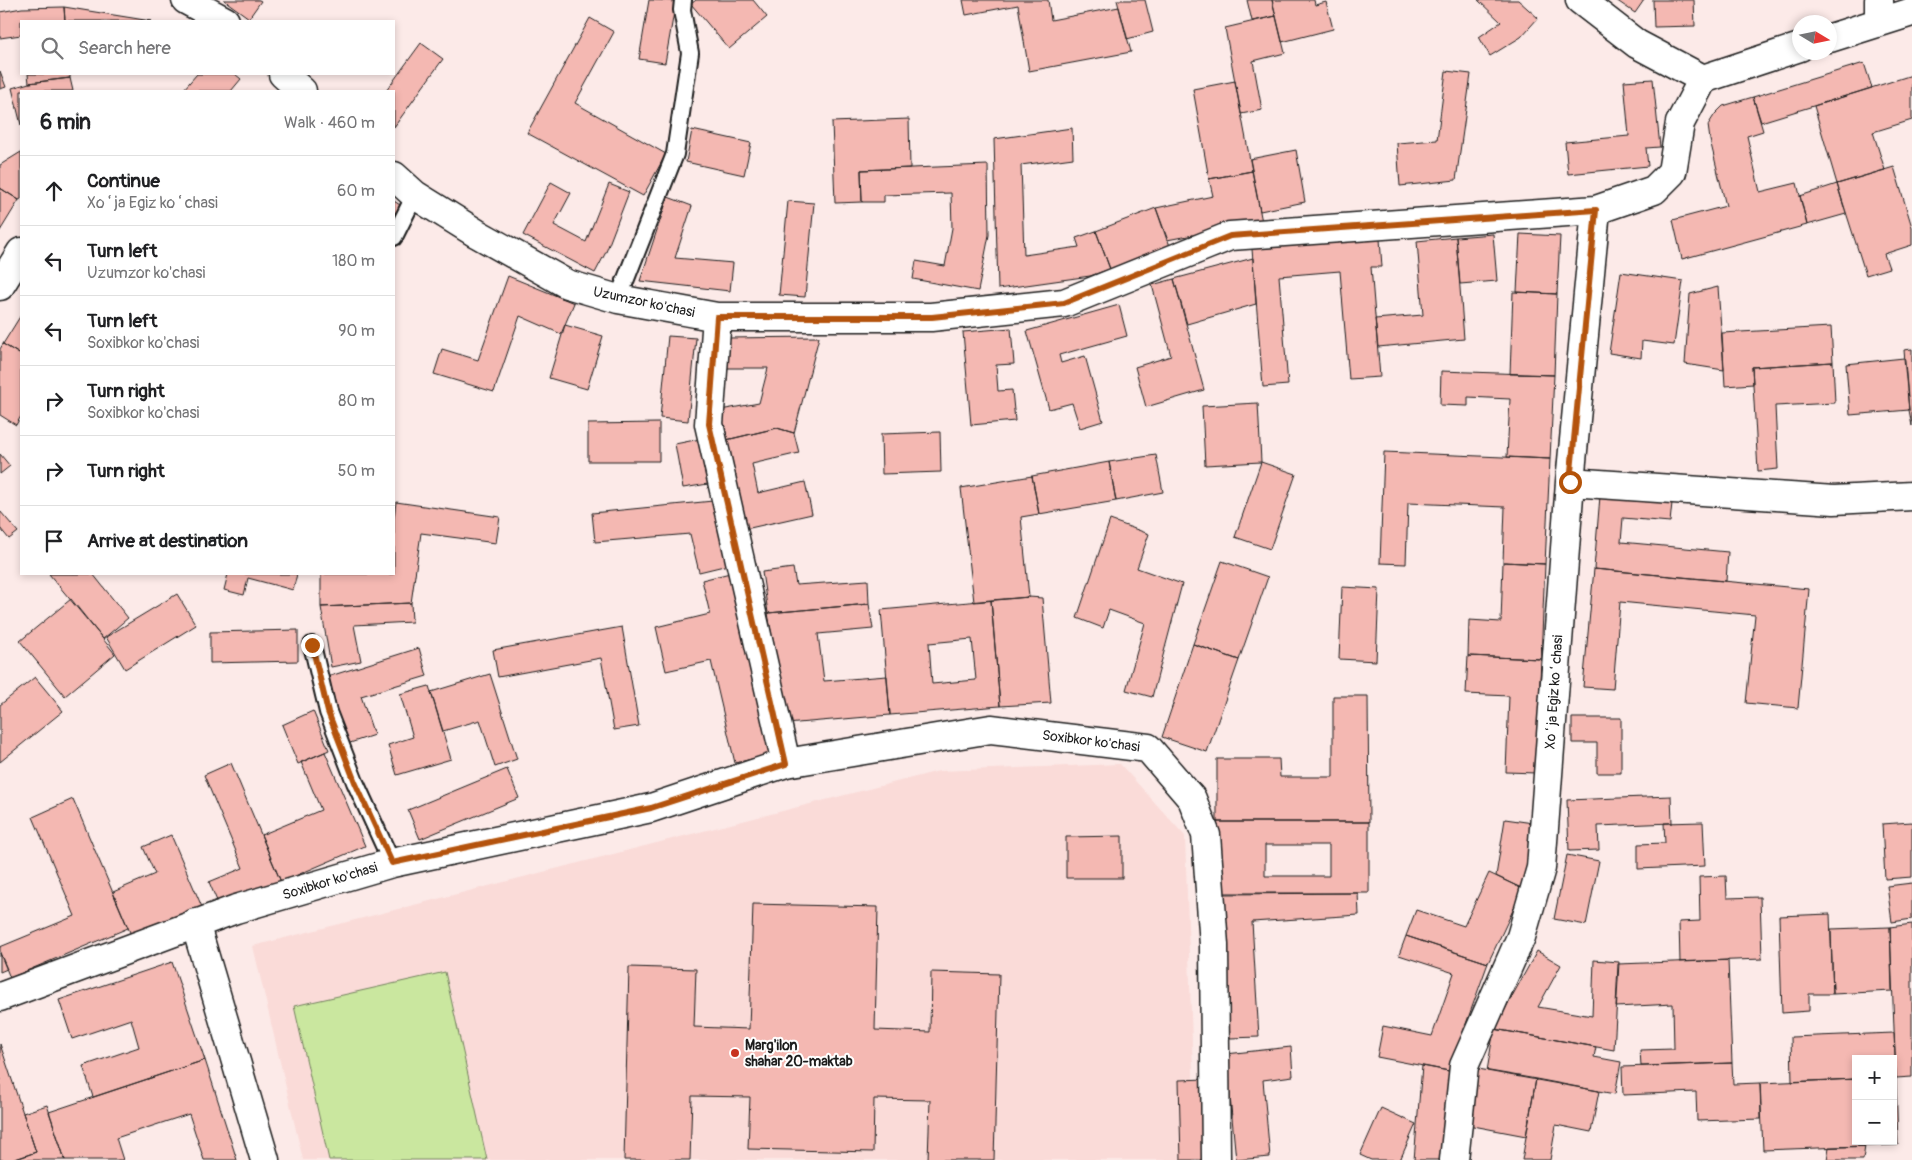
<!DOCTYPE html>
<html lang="en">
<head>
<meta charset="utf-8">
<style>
	:root { --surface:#fff; --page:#f2f2f2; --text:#202124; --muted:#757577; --line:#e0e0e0 }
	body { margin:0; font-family:Pangolin,sans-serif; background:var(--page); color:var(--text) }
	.controls { position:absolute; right:15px; bottom:15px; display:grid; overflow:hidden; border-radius:0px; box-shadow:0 2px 8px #0003 }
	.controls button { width:45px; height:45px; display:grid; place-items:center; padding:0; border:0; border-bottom:1px solid var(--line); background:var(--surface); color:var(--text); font:25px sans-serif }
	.compass { position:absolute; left:1792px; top:15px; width:45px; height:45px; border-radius:50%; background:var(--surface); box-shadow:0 2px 8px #0003; rotate:100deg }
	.stop { position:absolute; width:15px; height:15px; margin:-11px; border:4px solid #b45309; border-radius:50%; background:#fff }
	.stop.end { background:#b45309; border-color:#fff; box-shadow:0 1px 5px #0008 }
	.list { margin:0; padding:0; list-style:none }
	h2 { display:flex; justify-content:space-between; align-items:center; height:65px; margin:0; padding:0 20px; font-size:21px }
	h2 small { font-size:16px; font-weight:400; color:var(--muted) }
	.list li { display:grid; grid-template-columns:32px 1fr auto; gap:15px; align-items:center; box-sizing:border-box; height:70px; padding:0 20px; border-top:1px solid var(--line) }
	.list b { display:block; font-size:19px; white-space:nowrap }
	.list p { margin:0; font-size:16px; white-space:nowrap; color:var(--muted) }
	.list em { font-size:16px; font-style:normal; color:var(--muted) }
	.icon { flex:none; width:28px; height:28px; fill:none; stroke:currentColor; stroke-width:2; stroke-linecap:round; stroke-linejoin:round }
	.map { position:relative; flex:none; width:1912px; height:1160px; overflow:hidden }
	.search { position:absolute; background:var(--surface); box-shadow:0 2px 8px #0003; left:20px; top:20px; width:375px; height:55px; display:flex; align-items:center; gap:12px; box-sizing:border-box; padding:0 18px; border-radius:0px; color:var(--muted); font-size:19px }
	.panel { position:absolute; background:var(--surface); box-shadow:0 2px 8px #0003; left:20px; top:90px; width:375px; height:485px; border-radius:0px }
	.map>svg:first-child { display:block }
	.built { fill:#fadbd8 }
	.green { fill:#cae79f; stroke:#73825e }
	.building { fill:#f4b8b2; stroke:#1c1c1c; fill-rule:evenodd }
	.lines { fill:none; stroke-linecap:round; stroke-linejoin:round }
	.lane-casing { stroke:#1c1c1c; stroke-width:20 }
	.street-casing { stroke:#1c1c1c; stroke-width:31 }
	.secondary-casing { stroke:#1c1c1c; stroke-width:31 }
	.lane { stroke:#fff; stroke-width:16 }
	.street { stroke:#fff; stroke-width:28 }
	.secondary { stroke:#fff; stroke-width:28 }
	.route { stroke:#b45309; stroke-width:6 }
	.poi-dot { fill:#c8321e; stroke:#fff; stroke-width:2 }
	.labels { text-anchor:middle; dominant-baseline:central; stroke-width:4; stroke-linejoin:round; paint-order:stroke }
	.street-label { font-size:14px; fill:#1c1c1c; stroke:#fff }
	.poi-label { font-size:14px; font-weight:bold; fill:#1c1c1c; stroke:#fff; text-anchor:start }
</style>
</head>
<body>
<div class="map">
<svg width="1912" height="1160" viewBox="0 0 1912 1160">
	<rect width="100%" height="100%" fill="#fceae8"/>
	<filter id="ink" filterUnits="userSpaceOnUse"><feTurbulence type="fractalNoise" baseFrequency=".02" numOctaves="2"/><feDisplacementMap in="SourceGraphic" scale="10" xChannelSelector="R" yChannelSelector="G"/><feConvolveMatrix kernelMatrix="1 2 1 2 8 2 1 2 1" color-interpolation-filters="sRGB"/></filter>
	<g filter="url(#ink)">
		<!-- built -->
		<path class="built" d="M1120 764 1185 836 1196 1160H303L253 946 939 771Z"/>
		<!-- green -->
		<path class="green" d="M445 972 487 1160H329L294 1006Z"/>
		<!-- building -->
		<path class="building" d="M224 0H259L261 1 249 18Z
			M649 0 676 1 665 63 639 59Z
			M696 0H753L767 17 729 49 691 4Z
			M963 0H1048L1051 20 1119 7 1131 52 1029 71 1018 5 966 15Z
			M1117 0H1145L1153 32 1127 39Z
			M1247 0H1272L1276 16 1252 21Z
			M1272 0H1314L1315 5 1326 2 1333 29 1282 42Z
			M1478 0H1518L1538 18 1521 37 1490 56 1479 37 1501 22Z
			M1616 0H1644L1635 13Z
			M1653 0H1694L1695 26 1654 27Z
			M64 7 65 21H21V35L0 38V12L22 8Z
			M64 7 151 21H65Z
			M1276 16 1285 53 1253 61 1262 110 1241 114 1225 28Z
			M590 18 614 32 575 103 666 154 643 196 527 133Z
			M421 43 443 59 394 127V91H386Z
			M1864 63 1872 88 1761 122 1753 97Z
			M0 71 6 87 0 89Z
			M1446 71 1471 74 1456 180 1400 186 1397 143 1437 140Z
			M28 74H70V78L29 83Z
			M197 74H235L241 79 231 91H184L183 90Z
			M1912 75V120L1873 132 1885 170 1837 184 1814 106Z
			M70 78 73 91H21V125L12 88 29 83Z
			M1653 79 1660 147 1646 148 1648 166 1568 174 1565 142 1629 136 1624 81Z
			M1235 81 1252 171 1209 179 1193 89Z
			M1753 97 1763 131 1747 136 1760 192 1797 183 1807 225 1682 259 1673 220 1726 206 1710 140 1708 125 1715 114 1723 106Z
			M909 119 910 168 861 170 862 202 835 203 832 122Z
			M1072 128 1073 158 1021 165 1024 255 1079 247 1076 238 1096 231 1110 269 1090 276 998 289 994 139Z
			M692 130 751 143 744 175 686 162Z
			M1296 150 1305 202 1260 211 1250 159Z
			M21 152V199L19 200 0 188V165Z
			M988 165 989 235 978 291 913 279 916 261 945 266 952 228 951 193 884 195V202H862L861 170Z
			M1894 167 1912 227V245L1884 254 1889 268 1866 275 1837 184Z
			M1252 171 1262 222 1167 240 1156 208 1213 196 1209 179Z
			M551 182 571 193 554 225 586 242 609 184 629 192 606 252 595 273 523 235Z
			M1837 184 1846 214 1807 225 1800 196Z
			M0 188 19 200 0 231Z
			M668 197 692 206 675 258 733 263 730 291 640 281Z
			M394 201 400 205 394 217Z
			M788 201 814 203 805 297 779 295Z
			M1156 208 1170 246 1110 269 1096 231Z
			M1493 234 1497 281 1460 284 1456 237Z
			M1520 234 1560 236 1557 294 1517 292Z
			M1456 237 1464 339 1378 347 1375 319 1423 315 1417 241Z
			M1380 239 1382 267H1371L1380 377 1349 379 1340 271 1279 276 1288 385 1263 387 1252 249Z
			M1253 258 1256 304 1187 324 1174 279Z
			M1621 272 1683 281 1674 345 1642 341 1641 358 1609 353Z
			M508 276 574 303 561 334 520 316 494 392 434 374 442 349 478 360Z
			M1174 279 1204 390 1146 407 1135 367 1171 356 1152 285Z
			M1718 287 1724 370 1685 364 1690 294Z
			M1513 292 1557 294 1554 375 1510 374Z
			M1119 305 1127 336 1059 355 1061 363 1085 356 1103 421 1080 428 1072 403 1049 409 1027 331Z
			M21 315V355L3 344Z
			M565 325 603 336 587 389 549 378Z
			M1831 327 1833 362 1752 367 1753 384 1725 386 1722 333Z
			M1011 328 1014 364 996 365 998 391 1012 390 1015 421 971 425 963 332Z
			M668 336 696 338 688 421 660 418Z
			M819 337 794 433 777 428 722 441 715 411 759 403 768 368H725L727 338Z
			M3 344 21 355V416L16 425 0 415V349Z
			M1912 349V426L1909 410 1904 350Z
			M1904 358 1909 410 1850 415 1846 364Z
			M1833 362 1835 403 1775 406 1778 469 1758 471 1752 367Z
			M1441 371 1554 375 1550 459 1507 457 1510 399 1468 397V406L1440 405Z
			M1258 403 1261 462 1205 465 1202 406Z
			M659 423V461H588V424Z
			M777 428 794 433 799 453 752 464 758 493 805 482 812 514 741 530 722 441Z
			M940 432 941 472 882 474 881 434Z
			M700 439 708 484 683 488 675 444Z
			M1384 452 1550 459 1545 564 1503 562 1505 507 1408 503 1406 564 1380 563Z
			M0 454 10 466 0 474Z
			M1156 455 1163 492 1116 501 1109 462Z
			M1109 462 1116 501 1039 514 1032 476Z
			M1261 462 1296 474 1270 549 1235 537Z
			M1032 476 1039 514 1021 517 1029 597 974 602 961 488Z
			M1600 496 1672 503 1670 522 1623 518 1621 542 1728 552 1726 581 1594 569Z
			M713 501 728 565 699 572 690 534 595 542 592 513Z
			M396 502 500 517 496 543 421 533 411 603 321 607V574H394V519Z
			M0 511 18 532 9 539 0 528Z
			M1110 520 1149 534 1137 568 1182 584 1152 697 1126 690 1145 623 1109 610 1103 628 1077 618Z
			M1222 561 1268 577 1239 660 1193 644Z
			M1503 562 1545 564 1541 659 1468 656 1469 620 1501 622Z
			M793 568 796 585 868 580 869 604 768 613 762 572Z
			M1594 569 1809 589 1798 708 1746 703 1755 615 1620 602 1613 689 1583 687Z
			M730 573 773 754 735 763 711 661 666 671 656 627 710 614 702 580Z
			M49 574H93L128 618 103 639Z
			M228 574H297L293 590 248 578 244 595 224 590Z
			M1342 587 1379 589 1376 661 1339 659Z
			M177 594 196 625 125 669 106 637Z
			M1029 597 1042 598 1051 703 1000 706 991 600Z
			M71 599 115 654 65 696 20 641Z
			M991 600 1000 706 890 715 881 610ZM972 639 976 680 932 684 929 643Z
			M411 603 412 622 354 625 361 661 331 667 321 607Z
			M869 604 873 629 818 634 824 681 887 676 890 715 786 724 768 613Z
			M622 627 639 726 614 730 601 658 498 677 493 650Z
			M298 630V661L210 663V632Z
			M1193 644 1239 660 1207 752 1162 737Z
			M419 648 427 676 361 696 374 735 347 744 327 677Z
			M1468 656 1541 659 1536 773 1506 772 1509 696 1466 694Z
			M490 674 517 759 495 767 480 720 443 731 431 692Z
			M35 677 63 711 0 762V705Z
			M429 686 451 759 397 775 388 745 413 737 400 694Z
			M1333 696H1368L1369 822H1217V759H1279L1280 777H1333Z
			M313 711 329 750 298 764 282 725Z
			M1572 718H1621V773H1597V743H1572Z
			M325 752 365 846 281 882 261 835 321 810 301 762Z
			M231 763 281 882 220 908 209 882 243 868 204 775Z
			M507 769 519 798 420 839 408 810Z
			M1671 796 1672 823 1598 826 1599 850 1569 851 1567 800Z
			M73 799 128 928 10 978 0 953V947L75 916 33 817Z
			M1505 819 1533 823 1523 889 1496 876Z
			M1217 822H1369V893H1217ZM1265 845H1329V876H1265Z
			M1703 822 1705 866 1638 869V844L1665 843 1664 823Z
			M1912 822V877L1885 879 1882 824Z
			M171 835 202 907 132 937 113 892 155 874 143 847Z
			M1122 836V878H1066V837Z
			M1567 855 1599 861 1586 925 1554 919Z
			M1489 873 1523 889 1488 963 1406 936 1416 910 1464 926Z
			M1726 876 1727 898 1760 897 1762 959 1680 962 1679 922 1700 921 1699 877Z
			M1912 883V919L1892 922 1887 886Z
			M1358 893 1359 915 1252 922 1259 1037 1230 1038 1221 894Z
			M753 904 878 907 875 1030 930 1032 931 972 999 974 994 1160H928L930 1100 874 1099 873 1152 748 1149 750 1097 692 1096 690 1160H624L629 967 696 969 694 1027 749 1029Z
			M1830 914 1833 994H1809V1011L1782 1013 1779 916Z
			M1912 924V1077L1896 1078 1890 927Z
			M1890 927 1892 991 1833 994 1831 929Z
			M1406 936 1488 963 1449 1071 1377 1057 1383 1026 1432 1036 1454 973 1399 955Z
			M1537 951 1561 965 1538 1007 1592 1016 1594 960 1619 962 1614 1050 1494 1029Z
			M0 953 7 969 0 972Z
			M1728 960 1732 1063 1641 1066 1640 1050 1674 1049 1673 1004 1616 1007 1618 964Z
			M172 962 205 1060 93 1097 83 1066 139 1047 131 1019 72 1039 59 1000Z
			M1494 1029 1596 1047 1594 1057 1621 1062 1615 1094 1487 1071Z
			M1894 1033 1896 1078H1893V1059H1856V1079L1792 1082 1791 1037Z
			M0 1044 36 1152 12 1160H0Z
			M1291 1047 1293 1076 1263 1080 1270 1157 1236 1160 1226 1054Z
			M205 1060 237 1160H204L189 1114 116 1138 123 1160H65L49 1112Z
			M1732 1063 1733 1084 1760 1083 1761 1119 1697 1121 1696 1092 1623 1095 1622 1067Z
			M1422 1066 1449 1071 1441 1160H1414Z
			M1478 1069 1536 1079 1526 1136 1468 1125Z
			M1893 1078H1896L1898 1145 1763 1150 1760 1083 1856 1079V1141H1893Z
			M1207 1079 1209 1160H1181L1179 1080Z
			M1536 1079 1599 1091 1591 1132 1556 1125 1550 1160H1522Z
			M47 1105 65 1160H14L36 1152 23 1113Z
			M1381 1108 1416 1124 1400 1160H1371L1360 1155Z
			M1865 1146 1863 1160H1827L1829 1147Z"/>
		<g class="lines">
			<defs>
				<path id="lane" d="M394 237 415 195
					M618 299 675 154 690 53 682 10 683 0
					M312 645 328 712 355 782 392 863"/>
				<path id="street" d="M186 0 225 21
					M1879 0V21
					M283 74 302 91
					M394 176 415 195 476 233 567 284 618 299 717 317H931L1064 303 1230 236 1596 210 1654 190 1672 172 1680 123 1703 79
					M0 286 21 252
					M717 317 709 424 786 763 991 729 1148 748 1192 799 1206 835 1214 945 1216 1160
					M1570 482 1834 500 1912 496
					M195 923 265 1160
					M0 997 236 909 392 863 651 808 786 763
					M1454 1160 1464 1066 1521 937 1541 868 1570 482 1596 210"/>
				<path id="secondary" d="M1580 0 1637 44 1703 79 1800 47
					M1830 38 1912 12"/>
			</defs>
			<!-- lane casing -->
			<use href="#lane" class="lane-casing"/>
			<!-- street casing -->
			<use href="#street" class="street-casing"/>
			<!-- secondary casing -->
			<use href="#secondary" class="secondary-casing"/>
			<!-- lane -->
			<use href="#lane" class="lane"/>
			<!-- street -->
			<use href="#street" class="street"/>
			<!-- secondary -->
			<use href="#secondary" class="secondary"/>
		</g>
	</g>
	<g class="lines" filter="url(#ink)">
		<!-- route -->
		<path class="route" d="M312 645 328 712 355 782 392 863 651 808 786 764 709 424 717 317H932L1064 303 1230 236 1596 210 1570 482"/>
	</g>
	<!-- markers -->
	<circle class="poi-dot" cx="735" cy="1053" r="5"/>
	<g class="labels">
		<!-- street labels -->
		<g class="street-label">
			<text transform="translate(644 302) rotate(12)">Uzumzor ko'chasi</text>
			<text transform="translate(1554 692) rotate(-86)">Xoʻja Egiz koʻchasi</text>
			<text transform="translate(1091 741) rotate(7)">Soxibkor ko'chasi</text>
			<text transform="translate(330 881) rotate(-17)">Soxibkor ko'chasi</text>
		</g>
		<!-- poi labels -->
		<g class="poi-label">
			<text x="745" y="1045">Marg'ilon<tspan x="745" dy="16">shahar 20-maktab</tspan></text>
		</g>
	</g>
</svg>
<div class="controls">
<button>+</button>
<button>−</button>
</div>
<svg class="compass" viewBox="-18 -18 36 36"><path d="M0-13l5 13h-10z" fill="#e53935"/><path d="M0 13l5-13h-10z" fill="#757577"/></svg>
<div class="stop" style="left:1570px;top:482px"></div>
<div class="stop end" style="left:312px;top:645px"></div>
<div class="search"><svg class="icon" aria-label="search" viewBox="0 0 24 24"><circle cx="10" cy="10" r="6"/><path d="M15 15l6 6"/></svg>Search here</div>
<section class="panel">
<h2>6 min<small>Walk · 460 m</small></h2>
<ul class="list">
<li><svg class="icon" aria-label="ahead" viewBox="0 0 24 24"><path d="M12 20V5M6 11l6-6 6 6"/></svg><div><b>Continue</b><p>Xoʻja Egiz koʻchasi</p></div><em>60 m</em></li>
<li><svg class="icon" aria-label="left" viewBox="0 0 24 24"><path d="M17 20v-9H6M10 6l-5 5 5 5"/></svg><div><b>Turn left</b><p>Uzumzor ko'chasi</p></div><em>180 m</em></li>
<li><svg class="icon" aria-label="left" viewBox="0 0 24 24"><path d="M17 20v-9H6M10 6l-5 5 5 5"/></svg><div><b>Turn left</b><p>Soxibkor ko'chasi</p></div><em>90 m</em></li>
<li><svg class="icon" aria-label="right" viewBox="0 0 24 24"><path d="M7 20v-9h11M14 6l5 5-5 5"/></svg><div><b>Turn right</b><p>Soxibkor ko'chasi</p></div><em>80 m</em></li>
<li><svg class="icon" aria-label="right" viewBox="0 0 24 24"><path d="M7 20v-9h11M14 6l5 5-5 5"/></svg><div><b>Turn right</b></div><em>50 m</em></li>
<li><svg class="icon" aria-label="arrive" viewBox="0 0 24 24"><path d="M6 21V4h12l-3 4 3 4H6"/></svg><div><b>Arrive at destination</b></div></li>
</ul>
</section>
</div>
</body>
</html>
